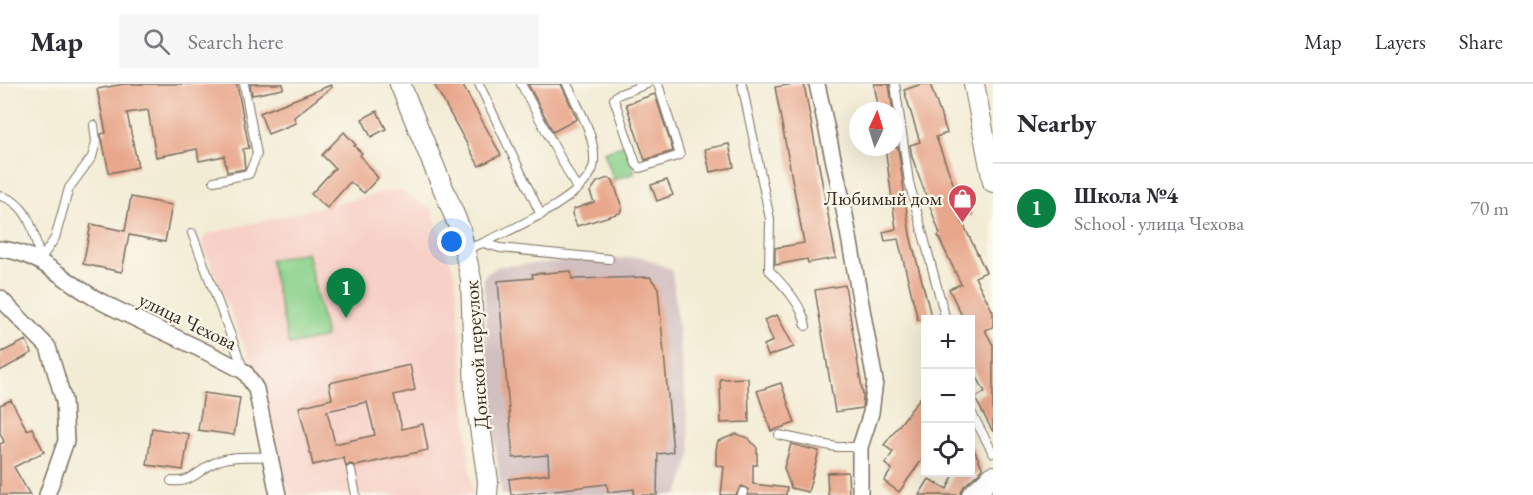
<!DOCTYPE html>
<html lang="en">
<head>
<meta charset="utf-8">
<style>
	:root { --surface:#fff; --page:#f7f7f7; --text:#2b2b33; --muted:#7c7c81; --line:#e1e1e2; --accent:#0b8043 }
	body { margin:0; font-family:"EB Garamond",serif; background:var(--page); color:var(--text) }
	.controls { position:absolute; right:18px; bottom:18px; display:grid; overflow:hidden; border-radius:0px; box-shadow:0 6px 24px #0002 }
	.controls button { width:54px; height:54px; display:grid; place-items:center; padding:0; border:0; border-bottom:2px solid var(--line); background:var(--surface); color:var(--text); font:30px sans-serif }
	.compass { position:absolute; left:849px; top:18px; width:54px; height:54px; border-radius:50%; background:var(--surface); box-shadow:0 6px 24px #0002; rotate:4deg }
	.you { position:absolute; left:452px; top:158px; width:21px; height:21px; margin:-15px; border:4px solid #fff; border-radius:50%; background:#1a73e8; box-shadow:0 0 0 9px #1a73e833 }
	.badge { display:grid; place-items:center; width:39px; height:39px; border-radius:50%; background:var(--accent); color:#fff; font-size:20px; font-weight:700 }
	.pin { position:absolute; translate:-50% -50px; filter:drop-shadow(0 2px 3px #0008) }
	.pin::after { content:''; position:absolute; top:32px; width:21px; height:18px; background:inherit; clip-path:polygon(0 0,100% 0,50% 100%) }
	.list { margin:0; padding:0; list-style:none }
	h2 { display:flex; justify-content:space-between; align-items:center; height:78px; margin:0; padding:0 24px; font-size:26px }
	h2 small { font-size:20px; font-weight:400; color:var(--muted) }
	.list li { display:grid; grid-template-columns:39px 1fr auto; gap:18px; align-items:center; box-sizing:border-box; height:90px; padding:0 24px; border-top:2px solid var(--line) }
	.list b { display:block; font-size:22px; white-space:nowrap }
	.list p { margin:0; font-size:20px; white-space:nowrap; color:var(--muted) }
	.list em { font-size:20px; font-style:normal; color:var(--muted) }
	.icon { flex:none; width:33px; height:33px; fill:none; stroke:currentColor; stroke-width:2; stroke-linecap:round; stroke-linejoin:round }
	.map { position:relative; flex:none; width:993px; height:411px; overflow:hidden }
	header { display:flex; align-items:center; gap:36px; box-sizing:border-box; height:84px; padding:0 30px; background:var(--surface); border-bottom:2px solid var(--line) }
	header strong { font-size:28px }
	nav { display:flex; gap:33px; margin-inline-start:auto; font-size:21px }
	.search { width:420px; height:54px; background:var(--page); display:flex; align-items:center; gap:15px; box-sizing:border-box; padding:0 21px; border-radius:0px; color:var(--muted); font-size:22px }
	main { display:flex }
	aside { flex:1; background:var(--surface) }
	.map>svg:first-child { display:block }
	.built { fill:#f7d1c8 }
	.industrial { fill:#d2bfc0 }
	.green { fill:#8dd38d; stroke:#647e56; stroke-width:1.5 }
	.building { fill:#e8a68a; fill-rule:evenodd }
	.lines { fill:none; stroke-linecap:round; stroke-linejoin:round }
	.service-casing { stroke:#7b6e5e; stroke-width:10 }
	.minor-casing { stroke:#7b6e5e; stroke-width:18 }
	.tertiary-casing { stroke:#7b6e5e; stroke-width:22 }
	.service { stroke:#fff; stroke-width:8 }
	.minor { stroke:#fff; stroke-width:15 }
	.tertiary { stroke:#fff; stroke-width:20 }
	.labels { text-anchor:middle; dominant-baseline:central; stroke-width:4.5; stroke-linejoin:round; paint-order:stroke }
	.poi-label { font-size:20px; fill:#3b2a1e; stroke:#fbf7ec; text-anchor:end }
	.street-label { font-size:20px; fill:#3b2a1e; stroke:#fbf7ec }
</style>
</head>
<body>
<header>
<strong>Map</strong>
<div class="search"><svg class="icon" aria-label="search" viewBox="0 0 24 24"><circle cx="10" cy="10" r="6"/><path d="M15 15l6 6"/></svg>Search here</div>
<nav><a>Map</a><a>Layers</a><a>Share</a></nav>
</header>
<main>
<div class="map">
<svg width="993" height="411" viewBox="0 0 993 411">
	<rect width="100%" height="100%" fill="#fbf7ec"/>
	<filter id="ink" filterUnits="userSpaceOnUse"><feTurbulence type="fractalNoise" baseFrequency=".0167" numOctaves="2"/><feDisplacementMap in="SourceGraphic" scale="12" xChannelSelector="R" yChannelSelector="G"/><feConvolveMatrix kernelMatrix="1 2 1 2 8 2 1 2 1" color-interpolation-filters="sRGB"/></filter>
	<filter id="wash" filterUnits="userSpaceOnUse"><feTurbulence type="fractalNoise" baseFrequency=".008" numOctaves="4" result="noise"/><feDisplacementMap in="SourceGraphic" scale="24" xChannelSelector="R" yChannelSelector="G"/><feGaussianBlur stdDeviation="1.35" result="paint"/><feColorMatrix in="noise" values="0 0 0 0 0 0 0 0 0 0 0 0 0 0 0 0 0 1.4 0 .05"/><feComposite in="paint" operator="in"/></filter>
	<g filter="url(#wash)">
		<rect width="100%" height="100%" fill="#f3ecd5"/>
		<!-- built -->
		<path class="built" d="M398 105 432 126 456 193 472 411H290L263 307 202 159 206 150Z"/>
		<!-- industrial -->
		<path class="industrial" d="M642 173 672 186 691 370 678 411H502L489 315 484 192 499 182Z"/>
		<!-- green -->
		<path class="green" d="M625 60 635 89 614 96 604 68Z
			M307 168 326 253 289 261 270 176Z"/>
		<g id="blocks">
			<!-- building -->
			<path class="building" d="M124 0H237L249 64 243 65 245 85 227 88 224 72 199 77 197 65 156 73 148 26 127 29 138 83 109 89 101 50 106 49 97 5Z
				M250 0H283V5L252 11Z
				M434 0H462L501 71 479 82Z
				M528 0H561L577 35 553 48Z
				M794 0H804L836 174 808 179 807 175 775 181V164L804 159 775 3Z
				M874 0H889L893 27H879Z
				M922 0H930L947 49 936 53 957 110 963 108 972 131 961 135 986 188 975 193 993 228V243L985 246 993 261V348L975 314 985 308 970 280V236H964L949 205 961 200 938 152 940 150 912 73 910 61 920 58 904 6Z
				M331 1 332 3 294 33 296 39 268 50 260 29Z
				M655 10 673 67 645 76 626 20Z
				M377 27 386 45 371 53 362 35Z
				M344 48 356 61 354 62 362 69 360 71 378 94 364 109 350 98 327 124 311 110 335 84 322 71Z
				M729 60 734 83 710 88 705 65Z
				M885 63H898L910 151 932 236H918L898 155 885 157 883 148 896 145Z
				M608 94 613 96 622 124 620 129 577 142 572 130 574 125 594 118 590 108 597 98Z
				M667 96 673 111 657 117 651 101Z
				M131 113 172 121 165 158 129 151 122 188 83 180 91 140 125 147Z
				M571 187 572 195 650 193 658 204 673 368 658 370 657 411H634V405L608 408 607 400 511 411 509 395 549 390 548 371 513 374 498 197 533 194 532 190Z
				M845 201 863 311 862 324 835 328 815 206Z
				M777 231 794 263 768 272 764 261 773 257 764 236Z
				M26 256 32 269 0 287V269Z
				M410 281 415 306 394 311 402 345 423 340 428 366 356 382 350 380 346 383 344 374 313 381 299 323 332 315 329 299ZM367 318 375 351 335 360 327 327Z
				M748 294 749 338 721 339 720 295Z
				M781 299 795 339 771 347 757 307Z
				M204 309 240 314 234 351 198 346Z
				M920 314 926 319V370L899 408 884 397 892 385 885 380 893 368 884 361Z
				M11 316 27 346 32 344 44 368 14 383 30 411H0V360L4 358 0 349V321Z
				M152 344 189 350 183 386 147 381Z
				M736 350 748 354 757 364V381H753V400L787 404 786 411H748V405L742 402 736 411H721L724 383 716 381V365L718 357Z
				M970 357 983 385 964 402 960 411H919L929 395 947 405 955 388H970Z
				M791 360 819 367 808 408 791 404 784 384Z
				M848 388 849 411H828L827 389Z"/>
		</g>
	</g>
	<g filter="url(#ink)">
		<use href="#blocks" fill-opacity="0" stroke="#7b6e5e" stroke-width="1.5"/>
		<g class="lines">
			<defs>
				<path id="service" d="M479 0 541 131
					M521 0 577 105
					M647 0 617 11 614 15 636 80 640 84 680 71 658 0
					M742 0 770 135 769 186C784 202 802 220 806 242
					M895 0 909 98 946 236
					M214 97 249 90 257 70 244 0
					M0 112C29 118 35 151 40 176L55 154 69 104 92 73 96 58 94 41
					M192 149 243 284
					M483 159C510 146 591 112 594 79 596 52 578 23 567 0
					M466 165 483 159 500 164 609 175
					M970 326 993 369
					M779 351 836 363H860
					M351 386 356 411
					M171 397C193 400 200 384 218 377 234 371 254 373 271 373
					M742 411 743 408"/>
				<path id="minor" d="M817 0 843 120 875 297 871 329 860 363V411
					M0 165C40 168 66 199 100 217 148 242 198 262 245 288L256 305 278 411
					M0 214 48 263 64 317 66 357 47 411"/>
				<path id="tertiary" d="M400 0 460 145 471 195 475 310 488 397 487 411
					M974 0 993 98
					M972 411 993 392"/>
			</defs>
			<!-- service casing -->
			<use href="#service" class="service-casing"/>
			<!-- minor casing -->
			<use href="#minor" class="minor-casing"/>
			<!-- tertiary casing -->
			<use href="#tertiary" class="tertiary-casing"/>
			<!-- service -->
			<use href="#service" class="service"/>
			<!-- minor -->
			<use href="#minor" class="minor"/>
			<!-- tertiary -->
			<use href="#tertiary" class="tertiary"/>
		</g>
	</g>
	<!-- icons -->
	<defs>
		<symbol id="shop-pin" viewBox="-11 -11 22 30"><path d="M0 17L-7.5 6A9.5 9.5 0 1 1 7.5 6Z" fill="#d1495b" stroke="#fbf7ec"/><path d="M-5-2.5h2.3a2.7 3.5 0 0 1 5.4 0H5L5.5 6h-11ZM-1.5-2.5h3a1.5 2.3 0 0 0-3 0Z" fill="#fff"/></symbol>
	</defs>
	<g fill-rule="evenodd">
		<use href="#shop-pin" x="946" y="98" width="33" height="45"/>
	</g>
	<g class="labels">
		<!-- poi labels -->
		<g class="poi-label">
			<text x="942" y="114">Любимый дом</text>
		</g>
		<!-- street labels -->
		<g class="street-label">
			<text transform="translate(188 237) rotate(26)">улица Чехова</text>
			<text transform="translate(476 271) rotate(-94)">Донской переулок</text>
		</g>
	</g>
</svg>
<div class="controls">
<button>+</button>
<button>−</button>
<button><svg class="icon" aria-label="locate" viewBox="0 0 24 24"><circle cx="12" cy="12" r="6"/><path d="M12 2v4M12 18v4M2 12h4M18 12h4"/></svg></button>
</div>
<svg class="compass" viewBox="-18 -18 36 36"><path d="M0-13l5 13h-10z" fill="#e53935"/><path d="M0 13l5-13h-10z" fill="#7c7c81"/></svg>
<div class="you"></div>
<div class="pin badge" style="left:346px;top:234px">1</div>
</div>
<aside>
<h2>Nearby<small></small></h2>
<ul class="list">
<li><span class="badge">1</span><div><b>Школа №4</b><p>School · улица Чехова</p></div><em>70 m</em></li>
</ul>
</aside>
</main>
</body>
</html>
